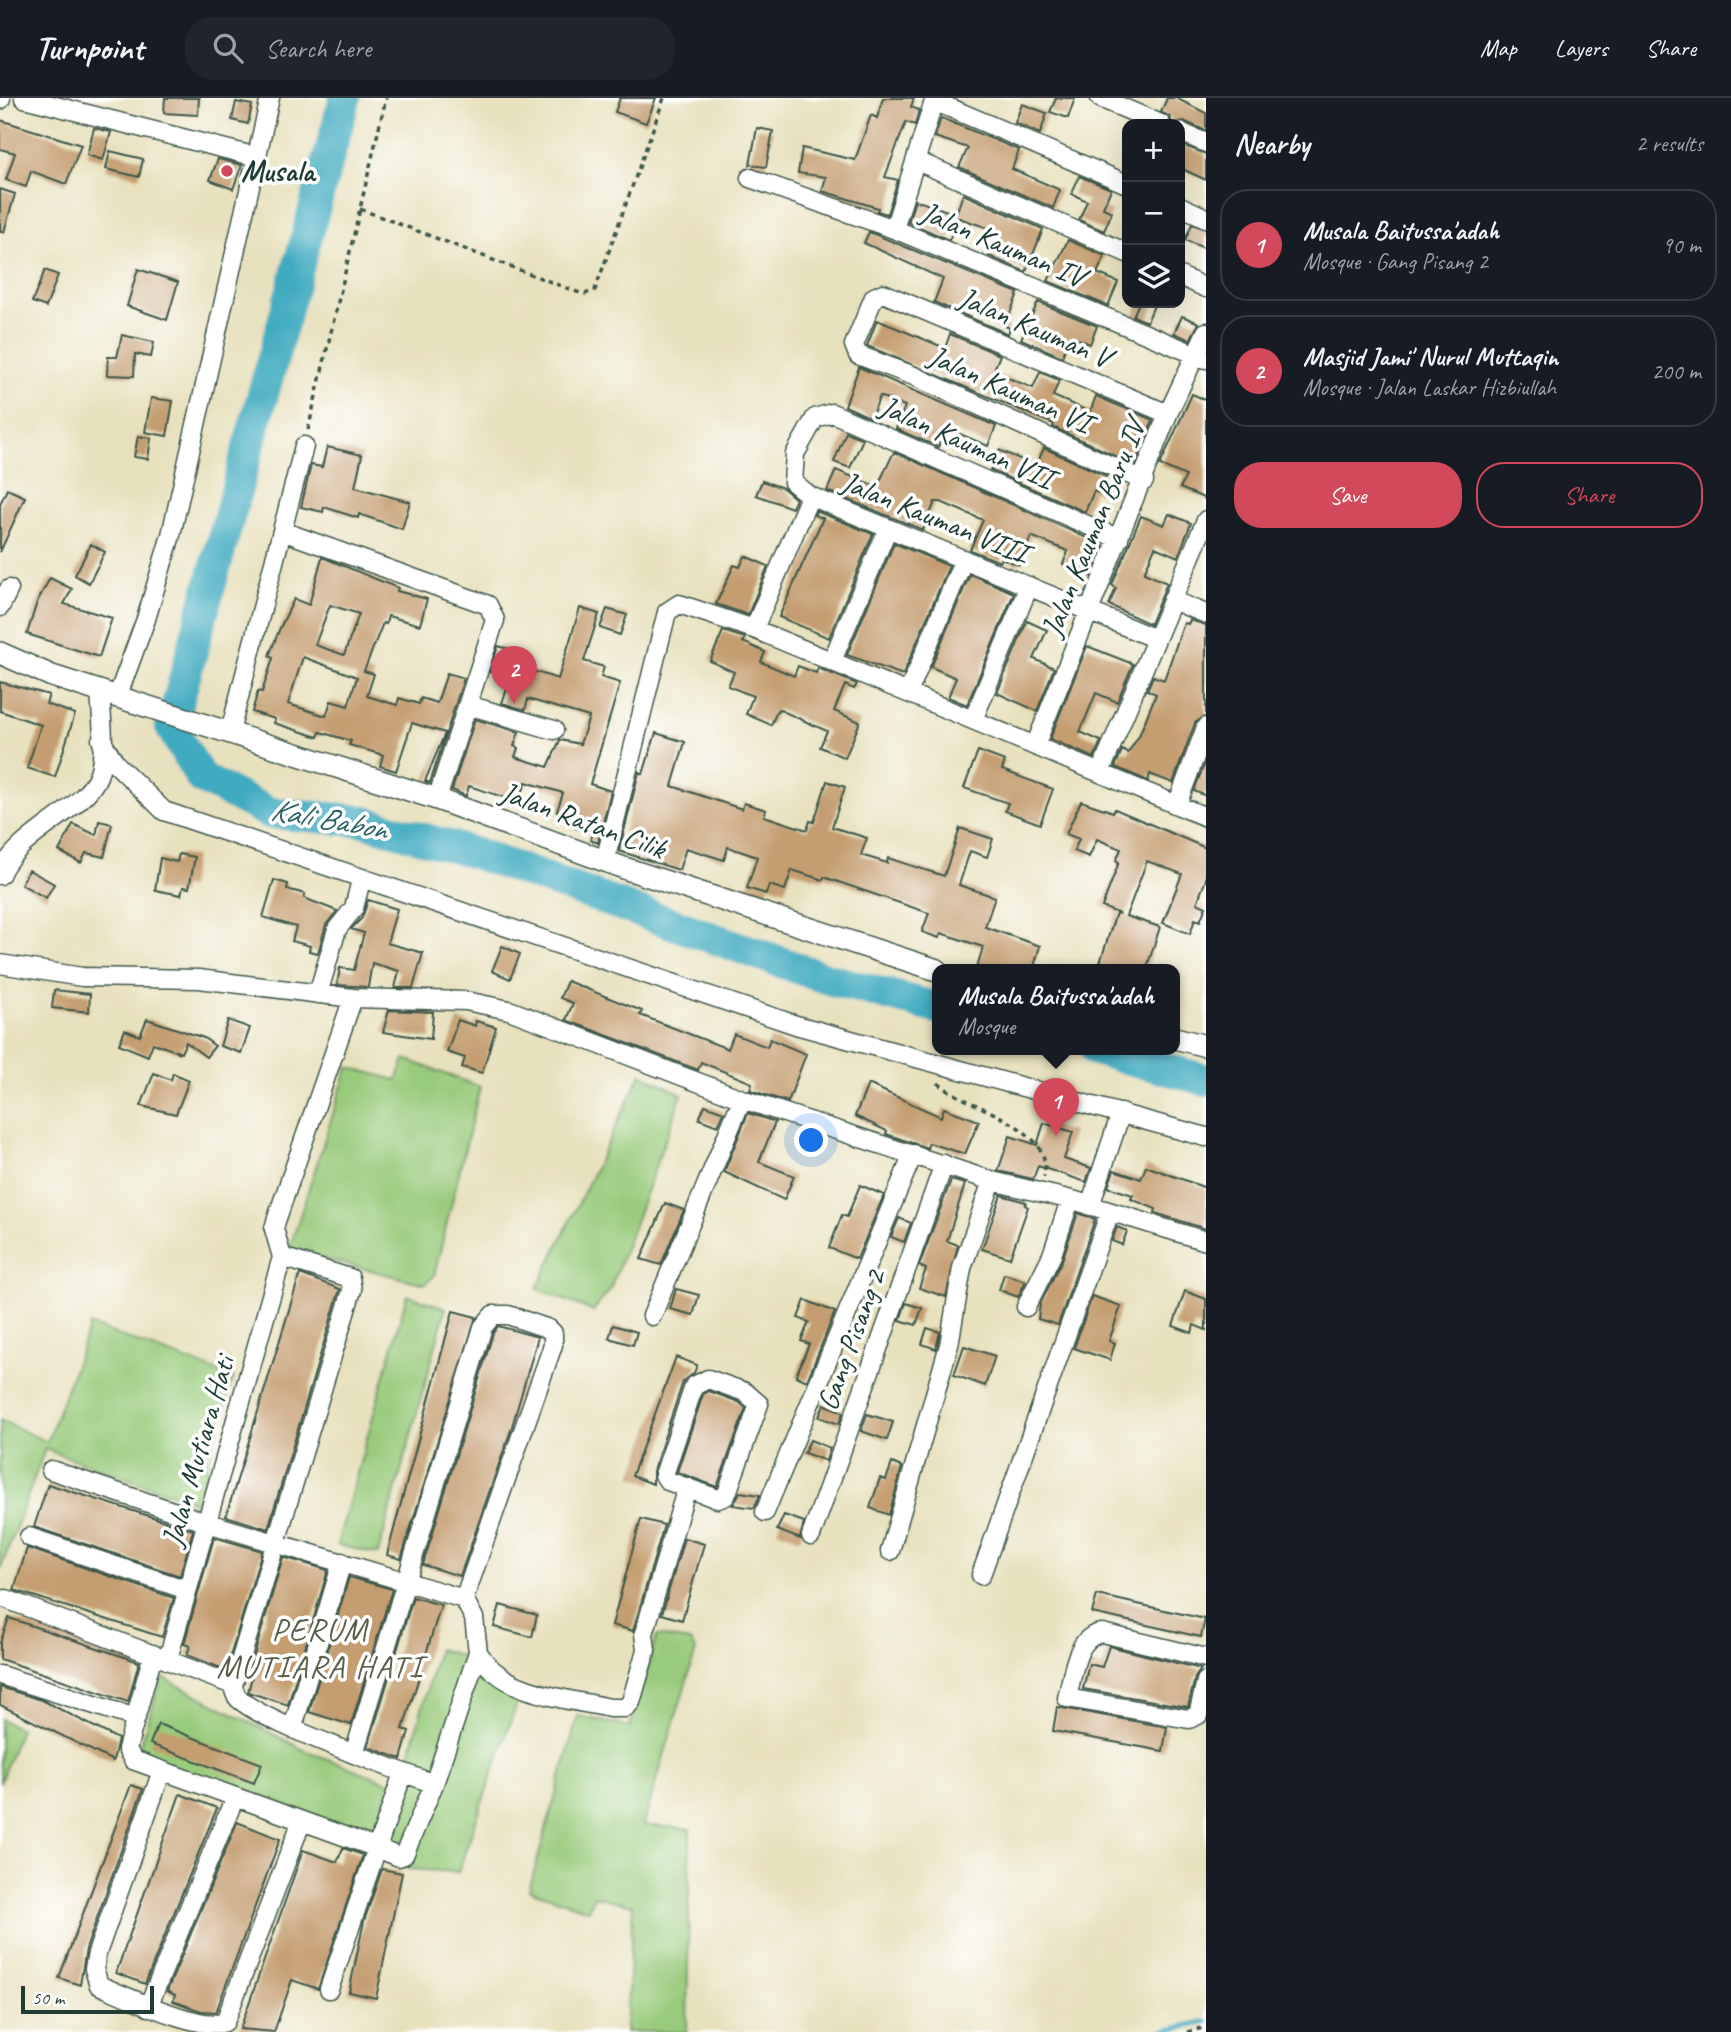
<!DOCTYPE html>
<html lang="en">
<head>
<meta charset="utf-8">
<style>
	:root { --surface:#171b24; --page:#20242c; --text:#f1f3f6; --muted:#9ea1a6; --line:#363941; --accent:#d1495b }
	body { margin:0; font-family:Caveat,sans-serif; background:var(--page); color:var(--text) }
	.controls { position:absolute; right:21px; top:21px; display:grid; overflow:hidden; border-radius:14px; box-shadow:0 7px 28px #0002 }
	.controls button { width:63px; height:63px; display:grid; place-items:center; padding:0; border:0; border-bottom:2px solid var(--line); background:var(--surface); color:var(--text); font:35px sans-serif }
	.scale { position:absolute; left:21px; bottom:18px; width:133px; box-sizing:border-box; padding-left:7px; border:4px solid #1f3d34; border-top:0; font-size:19px; line-height:24px; white-space:nowrap; color:#1f3d34; -webkit-text-stroke:5px #fff; paint-order:stroke }
	.you { position:absolute; left:812px; top:1043px; width:24px; height:24px; margin:-18px; border:5px solid #fff; border-radius:50%; background:#1a73e8; box-shadow:0 0 0 10px #1a73e833 }
	.badge { display:grid; place-items:center; width:46px; height:46px; border-radius:50%; background:var(--accent); color:#fff; font-size:23px; font-weight:700 }
	.pin { position:absolute; translate:-50% -58px; filter:drop-shadow(0 2px 4px #0008) }
	.pin::after { content:''; position:absolute; top:37px; width:24px; height:21px; background:inherit; clip-path:polygon(0 0,100% 0,50% 100%) }
	.popup { position:absolute; left:932px; top:866px; width:248px; height:91px; box-sizing:border-box; display:grid; place-content:center; border-radius:14px; background:var(--surface); filter:drop-shadow(0 2px 5px #0005); font-size:23px; white-space:nowrap; color:var(--muted) }
	.popup b { font-size:26px; color:var(--text) }
	.popup::after { content:''; position:absolute; left:50%; top:100%; margin-left:-14px; border:14px solid transparent; border-top-color:var(--surface) }
	.list { margin:0; padding:0; list-style:none }
	h2 { display:flex; justify-content:space-between; align-items:center; height:91px; margin:0; padding:0 28px; font-size:30px }
	h2 small { font-size:23px; font-weight:400; color:var(--muted) }
	.list li { display:grid; grid-template-columns:46px 1fr auto; gap:21px; align-items:center; box-sizing:border-box; height:112px; margin:0 14px 14px; padding:0 14px; border:2px solid var(--line); border-radius:28px }
	.list b { display:block; font-size:26px; white-space:nowrap }
	.list p { margin:0; font-size:23px; white-space:nowrap; color:var(--muted) }
	.list em { font-size:23px; font-style:normal; color:var(--muted) }
	.actions { display:flex; gap:14px; padding:21px 28px }
	.actions a { flex:1; padding:16px 0; border:2px solid var(--accent); border-radius:28px; text-align:center; font-size:24px; color:var(--accent) }
	.actions .main { background:var(--accent); color:#fff }
	.icon { flex:none; width:38px; height:38px; fill:none; stroke:currentColor; stroke-width:2; stroke-linecap:round; stroke-linejoin:round }
	.map { position:relative; flex:none; width:1206px; height:1934px; overflow:hidden }
	header { display:flex; align-items:center; gap:42px; box-sizing:border-box; height:98px; padding:0 35px; background:var(--surface); border-bottom:2px solid var(--line) }
	header strong { font-size:33px }
	nav { display:flex; gap:38px; margin-inline-start:auto; font-size:24px }
	.search { width:490px; height:63px; background:var(--page); display:flex; align-items:center; gap:18px; box-sizing:border-box; padding:0 24px; border-radius:28px; color:var(--muted); font-size:26px }
	main { display:flex }
	aside { flex:1; background:var(--surface) }
	.map>svg:first-child { display:block }
	.green { fill:#99cb7c; stroke:#5c8458; stroke-width:2 }
	.lines { fill:none; stroke-linecap:round; stroke-linejoin:round }
	.stream { stroke:#40aac0; stroke-width:5 }
	.river { stroke:#40aac0; stroke-width:32 }
	.building { fill:#c49d70; fill-rule:evenodd }
	.minor-casing { stroke:#3d5649; stroke-width:21 }
	.tertiary-casing { stroke:#3d5649; stroke-width:24 }
	.path { stroke:#3d5649; stroke-width:3.5; stroke-dasharray:5 5; stroke-linecap:butt }
	.minor { stroke:#fff; stroke-width:18 }
	.tertiary { stroke:#fff; stroke-width:21 }
	.poi-dot { fill:#d1495b; stroke:#fff; stroke-width:2.5 }
	.labels { text-anchor:middle; dominant-baseline:central; stroke-width:7; stroke-linejoin:round; paint-order:stroke }
	.poi-label { font-size:30px; font-weight:bold; fill:#1f3d34; stroke:#fff; text-anchor:start }
	.street-label { font-size:30px; fill:#1f3d34; stroke:#fff }
	.water-label { font-size:32px; font-style:italic; fill:#2b6365; stroke:#fff }
	.neighbourhood-label { font-size:32px; letter-spacing:2px; fill:#595f49; stroke:#fff }
</style>
</head>
<body>
<header>
<strong>Turnpoint</strong>
<div class="search"><svg class="icon" aria-label="search" viewBox="0 0 24 24"><circle cx="10" cy="10" r="6"/><path d="M15 15l6 6"/></svg>Search here</div>
<nav><a>Map</a><a>Layers</a><a>Share</a></nav>
</header>
<main>
<div class="map">
<svg width="1206" height="1934" viewBox="0 0 1206 1934">
	<rect width="100%" height="100%" fill="#fff"/>
	<filter id="ink" filterUnits="userSpaceOnUse"><feTurbulence type="fractalNoise" baseFrequency=".0143" numOctaves="2"/><feDisplacementMap in="SourceGraphic" scale="14" xChannelSelector="R" yChannelSelector="G"/><feConvolveMatrix kernelMatrix="1 2 1 2 8 2 1 2 1" color-interpolation-filters="sRGB"/></filter>
	<filter id="wash" filterUnits="userSpaceOnUse"><feTurbulence type="fractalNoise" baseFrequency=".00686" numOctaves="4" result="noise"/><feDisplacementMap in="SourceGraphic" scale="28" xChannelSelector="R" yChannelSelector="G"/><feGaussianBlur stdDeviation="1.57" result="paint"/><feColorMatrix in="noise" values="0 0 0 0 0 0 0 0 0 0 0 0 0 0 0 0 0 1.4 0 .05"/><feComposite in="paint" operator="in"/></filter>
	<g filter="url(#wash)">
		<rect width="100%" height="100%" fill="#e8e1be"/>
		<!-- green -->
		<path class="green" d="M405 961 480 989 434 1178 425 1186 289 1152 348 969 397 982Z
			M641 976 682 996 610 1192 593 1213 537 1191Z
			M407 1197 446 1210 378 1456 337 1447Z
			M90 1227 233 1279 197 1405 45 1351 0 1473V1322L47 1344Z
			M657 1538 690 1543 696 1552 643 1727 690 1731 687 1934H626L633 1807 594 1798 588 1812 529 1792 578 1618 630 1629Z
			M438 1551 471 1561 493 1583 519 1600 458 1774 407 1771 377 1749 137 1656 162 1579 304 1652 401 1689Z
			M0 1621 20 1631 0 1685Z"/>
		<g class="lines">
			<!-- stream -->
			<path class="stream" d="M1161 1934 1206 1923"/>
			<!-- river -->
			<path class="river" d="M345 0 171 629 201 680 270 715 363 723 477 756 828 881 937 910
				M1096 952 1206 982"/>
		</g>
		<g id="blocks">
			<!-- building -->
			<path class="building" d="M165 0H199L198 17 164 15Z
				M620 0H656L646 25 615 14Z
				M883 0H914L911 9 919 12 915 27 906 24 885 79 898 82 887 116 877 113 878 110 822 93 826 79 798 75 802 50 855 62 871 17 877 20Z
				M1056 0H1075L1068 20 1050 14Z
				M1167 0H1176L1206 15V33L1184 23 1172 26 1170 19 1161 14Z
				M236 4 252 7 248 26 232 22Z
				M1022 6 1047 15 1040 36 1015 25Z
				M941 20 1019 52 1012 71 1060 92 1053 110 959 69 968 50 935 39Z
				M0 22 81 47 66 86 31 73 26 89 6 82 15 55 0 51Z
				M94 30 111 34 103 62 87 57Z
				M757 30 773 33 766 69 750 67Z
				M1180 46 1206 56V82L1180 70Z
				M110 53 143 61 139 79 106 71Z
				M218 61 242 67 233 91 210 82Z
				M1079 78 1111 91 1103 110 1112 114 1104 133 1079 122 1087 103 1072 96Z
				M0 91 15 96 4 134 0 133Z
				M963 96 1043 131 1026 174 989 158 1000 134 959 120 949 142 908 124 915 102 956 116Z
				M1192 126 1206 131V151L1185 142Z
				M869 134 1018 195 1005 228 1010 230 1008 236 934 204 943 181 864 145Z
				M1068 142 1105 158 1097 175 1118 184 1108 208 1048 183Z
				M138 171 178 184 167 222 127 208Z
				M45 172 58 177 46 209 32 204Z
				M1038 204 1097 228 1090 246 1070 238 1062 259 1021 241Z
				M1139 205H1155L1147 224 1133 218Z
				M1182 218 1199 225 1190 242 1174 235Z
				M877 222 945 250 950 236 1000 257 993 274 1033 290 1040 274 1059 282 1053 298 1090 314 1096 298 1153 322 1135 367 1053 329 1054 326 867 248Z
				M122 237 154 244 151 259 135 256 134 278 107 277 108 259H117Z
				M859 269 996 328 988 348 946 330 938 349 896 331 905 308 880 298 871 320 845 308Z
				M1192 296 1206 302V401L1180 390 1186 378 1160 367Z
				M151 300 173 303 167 338 145 334Z
				M846 334 863 341 850 370 834 364Z
				M138 338 151 340 148 361 134 359Z
				M327 349 362 357 355 389 410 404 402 431 359 416 358 420 324 409 323 414 301 409 311 367 322 369Z
				M1044 350 1106 378 1099 395 1094 393 1085 414 990 372 999 352 1036 368Z
				M894 354 1103 447 1091 478 1063 466 1068 453 1031 438 1019 467 1002 460 1000 464 970 452 983 422 941 404H935L923 432 827 393 836 372 877 389Z
				M762 383 783 390 796 401 792 410 756 397Z
				M7 391 25 399 0 454V406Z
				M816 413 873 436 829 540 779 519 823 420 814 417Z
				M1169 416 1191 425 1178 459 1155 449 1144 475 1167 485 1150 526 1109 507 1116 490 1112 487 1141 418 1164 427Z
				M894 445 949 468 903 577 847 557Z
				M91 446 105 454 89 485 75 477Z
				M745 458 768 468 748 517 716 506 734 467 740 469Z
				M322 459 398 490 397 493 427 501 420 527 388 518 386 526 383 525 364 573 374 576 367 598 397 607 399 600 419 606 421 600 437 605 447 575 464 580 430 685 425 683 445 635 412 625 396 673 380 668 383 657 349 647 351 643 320 634 318 639 274 625 275 621 252 614 258 593 262 594 273 560 269 558 280 530 294 501 309 507ZM330 507 359 516 344 557 315 547ZM303 559 357 579 348 608 331 603 326 618 288 606Z
				M970 476 1014 495 967 607 948 599 956 580 931 569Z
				M50 480 72 491 64 506 112 520 99 559 27 536 37 504Z
				M580 510 599 516 584 563 604 569 601 579 620 585 590 686 611 693 598 745 590 742 592 735 573 729 576 719 557 713 563 695 526 684 519 704 469 688 466 698 452 692 475 621 519 634 514 648 518 650 515 659 548 669 560 642 580 646 589 619 528 601 525 612 502 605 508 588 502 586 505 577 490 574 498 548 509 551 505 564 558 581Z
				M607 511 627 517 620 537 600 530Z
				M1190 522 1206 527V618L1195 625 1173 685 1150 676 1148 683 1115 669 1122 652 1128 655 1139 638 1156 596 1147 592 1153 578 1164 582 1184 525 1188 526Z
				M1027 523 1047 532 1034 561 1054 570 1037 613 997 595Z
				M723 533 745 540 743 544 765 554 761 564 794 578 798 568 816 575 818 570 857 586 854 591 845 587 834 613 860 624 845 660 820 649 827 633 778 611 771 627 746 616 753 598 728 588 734 574 710 563Z
				M1087 548 1133 566 1117 604 1096 595 1080 634 1101 643 1094 660 1050 641Z
				M0 584 49 597 46 606 75 616 55 679 27 670 41 627 0 613Z
				M656 635 685 644 672 688 742 711 744 705 766 712 764 718 807 732 810 723 814 724 827 683 845 689 832 729 867 740 861 757 887 765 888 760 944 778 960 730 993 741 987 759 970 753 959 787 995 799 985 829 1040 848 1033 872H986L977 869 983 849 941 835 939 840 922 834 929 815 824 779 823 782 792 772 785 792 769 787 766 796 747 790 757 759 728 749 724 762 686 750 679 772 619 753 639 674 643 676Z
				M978 653 1005 663 1002 672 1053 691 1040 726 1005 713 1008 705 964 690Z
				M1206 662V698L1194 693Z
				M1081 703 1113 714 1115 711 1206 750V781L1197 805 1206 809 1200 823 1195 821 1190 836 1163 825 1182 776 1147 763 1126 818 1160 829 1146 872H1110L1099 868 1116 815 1120 816 1102 809 1119 764 1116 763 1121 751 1097 741 1089 759 1074 753 1079 741 1066 736Z
				M99 723 112 726 104 759 86 755 81 765 59 753 73 726 96 737Z
				M179 756 195 759 189 790 183 789 181 797 155 792 160 760 177 764Z
				M29 772 54 786 46 800 21 786Z
				M274 782 288 786 287 791 305 796 304 800 337 813 326 827 318 855 309 853 310 848 292 843 296 829 263 819Z
				M368 802 397 811 387 845 423 855 413 890H395L399 873 372 865 368 889 337 887 340 870 354 872 364 835 351 831 362 820Z
				M502 848 520 856 510 881 492 873Z
				M567 883 642 913 640 917 728 951 734 936 767 949 770 941 806 956 788 1004 750 992 752 985 701 964 698 972 566 922 573 905 560 900Z
				M54 892 90 896 89 914 52 910Z
				M389 912 433 914 431 941 383 934Z
				M147 921 204 940 215 948 206 959 186 944 181 955 153 945 148 958 119 946 125 932 140 938Z
				M228 922 250 930 241 955 220 948Z
				M458 922 475 928 476 923 496 929 482 975 462 969 465 960 447 954Z
				M154 975 171 982 173 975 189 982 176 1016 141 1008Z
				M868 986 941 1019 944 1010 979 1023 965 1056 929 1045 927 1050 886 1036 887 1033 855 1018Z
				M705 1007 724 1014 718 1028 699 1021Z
				M748 1015 775 1024 759 1064 794 1078 784 1102 724 1074Z
				M1044 1025 1073 1034 1064 1061 1091 1070 1086 1084 1038 1068 1033 1081 998 1073 1010 1038 1037 1047Z
				M1146 1068 1206 1090V1131L1155 1115 1156 1111 1131 1101 1133 1097 1108 1089 1114 1072 1141 1081Z
				M951 1082 965 1086 947 1143 958 1147 946 1199 919 1190 926 1171 919 1168Z
				M860 1087 884 1097 857 1161 829 1150 842 1117 847 1119Z
				M1001 1097 1026 1104 1025 1107 1028 1109 1010 1160 982 1151Z
				M665 1105 684 1112 661 1167 641 1161Z
				M1078 1115 1095 1121 1058 1227 1038 1221 1040 1206 1062 1162Z
				M899 1120 911 1125 904 1144 891 1139Z
				M1117 1129 1127 1133 1122 1147 1112 1143Z
				M300 1176 340 1191 268 1431 226 1418Z
				M1004 1176 1026 1183 1018 1199 999 1192Z
				M676 1191 699 1197 693 1217 670 1211Z
				M1185 1193 1206 1201V1232L1194 1227 1192 1235 1173 1228Z
				M1092 1198 1121 1208 1109 1243 1115 1245 1110 1262 1074 1250Z
				M805 1202 835 1214 807 1283 796 1278 809 1246 801 1243 809 1224 798 1220Z
				M906 1205 922 1210 916 1227 900 1222Z
				M453 1213 476 1219 401 1461 387 1457Z
				M613 1227 637 1234 633 1247 609 1240Z
				M498 1228 538 1239 511 1332 460 1478 423 1467 493 1235Z
				M927 1230 940 1234 936 1251 922 1246Z
				M964 1248 995 1258 985 1288 954 1277Z
				M676 1259 697 1267 694 1275 683 1284 653 1373V1386L632 1378Z
				M709 1293 739 1304 746 1310 717 1389 677 1374 703 1296Z
				M824 1306 843 1314 839 1326 819 1319Z
				M867 1316 893 1324 887 1342 861 1333Z
				M810 1342 830 1350 826 1363 804 1355Z
				M892 1365 902 1369 889 1417 870 1410 880 1380 886 1382Z
				M48 1386 193 1432 180 1478 34 1429Z
				M740 1394 760 1397 754 1410 733 1407Z
				M784 1417 804 1424 800 1441 777 1432Z
				M641 1421 664 1427 633 1533 612 1527Z
				M214 1439 262 1453 226 1572 187 1557 190 1548 184 1546Z
				M684 1440 704 1446 682 1522 662 1516Z
				M27 1450 174 1500 162 1539 14 1492Z
				M283 1459 328 1472 288 1607 248 1594 252 1579 248 1578Z
				M349 1479 392 1491 351 1627 309 1614Z
				M1097 1497 1205 1521 1201 1539 1092 1515Z
				M413 1499 441 1507 403 1631 409 1633 401 1661 368 1649Z
				M500 1507 537 1517 532 1539 494 1529Z
				M9 1520 139 1564 128 1604 0 1561V1545Z
				M1109 1548 1201 1571 1195 1580 1188 1609 1083 1591 1089 1566 1102 1569Z
				M0 1589 42 1602 118 1641 113 1663 0 1607Z
				M1057 1609 1167 1629 1163 1653 1053 1633Z
				M158 1626 262 1666 254 1685 150 1646Z
				M131 1687 143 1691 86 1851 80 1887 59 1880Z
				M180 1696 217 1710 145 1886 116 1875Z
				M237 1724 280 1741 216 1914 201 1913 173 1903 175 1897 167 1893Z
				M343 1750 363 1757 318 1891 292 1882 274 1934 240 1931 303 1752 337 1764Z
				M382 1771 402 1775 376 1900 349 1894 364 1823Z"/>
		</g>
	</g>
	<g filter="url(#ink)">
		<use href="#blocks" fill-opacity="0" stroke="#3d5649" stroke-width="2"/>
		<g class="lines">
			<defs>
				<path id="minor" d="M24 0 257 59
					M1100 0 1161 26
					M0 2 1 0
					M934 3 1127 86
					M1180 34 1206 45
					M917 63 1127 155
					M750 80 894 131 1206 261
					M1180 108 1206 120
					M894 131 935 0
					M1180 178 1206 190
					M1144 383 914 278 858 257 854 247 874 199 883 195 1168 316
					M282 433 488 507 495 522 437 701
					M1119 441 832 315 815 320 795 356 793 384 810 398 1156 541
					M1172 502 1206 516
					M0 509 9 491
					M754 531 810 398
					M832 563 888 430
					M908 595 964 461
					M118 597 146 521 171 437 270 0
					M468 607 554 632
					M973 622 1029 488
					M230 634 304 348
					M101 642 116 666 164 713 796 927 1206 1039
					M1035 648 1168 316 1206 234
					M1100 675 1206 422
					M1177 707 1206 629
					M605 763 667 514 679 506 754 531 1206 719
					M0 777C15 737 84 713 98 678 107 653 101 618 100 592
					M0 866 82 879 199 881 353 900 466 903 509 912 742 1001 992 1083 1076 1103 1206 1143
					M318 896 337 831 354 810 361 782
					M1090 1108 1121 1015
					M282 1159 350 1180 352 1192 233 1587C234 1593 235 1598 240 1602 265 1622 323 1643 354 1656L483 1229 493 1217H508L549 1231 553 1235V1247L464 1501
					M282 1159 274 1131 276 1123 353 900
					M1026 1209 1052 1157 1070 1102
					M652 1218 742 1001
					M708 1281 745 1294 759 1306 726 1398 718 1401 668 1383 664 1377 694 1288Z
					M51 1372 208 1425 464 1501 474 1520 478 1554 434 1686 404 1757 399 1759 377 1750 403 1675
					M765 1414 913 1056
					M811 1438 944 1066
					M29 1439 187 1492
					M890 1453 949 1247 962 1170 992 1083
					M981 1477 1110 1114
					M6 1501 233 1587
					M478 1554C502 1597 566 1600 610 1610H625L631 1604 646 1552 644 1536 687 1389
					M153 1556 127 1651 133 1662 377 1750 329 1891
					M1206 1560 1102 1535C1075 1538 1073 1578 1067 1600L1189 1621 1198 1617 1206 1583
					M168 1561 282 1159
					M0 1577 136 1620
					M293 1629 342 1464
					M354 1656 434 1686
					M162 1673 97 1855 94 1871 99 1887C125 1898 202 1934 225 1924L301 1725
					M148 1909 235 1699"/>
				<path id="tertiary" d="M0 555 52 578 437 701 624 770 937 872
					M1175 940 1206 948"/>
			</defs>
			<!-- minor casing -->
			<use href="#minor" class="minor-casing"/>
			<!-- tertiary casing -->
			<use href="#tertiary" class="tertiary-casing"/>
			<!-- path -->
			<path class="path" d="M360 111 577 194 585 196 595 192 664 0
				M308 332 386 0
				M938 985C969 1011 1056 1028 1044 1079
				M1187 1934 1206 1929"/>
			<!-- minor -->
			<use href="#minor" class="minor"/>
			<!-- tertiary -->
			<use href="#tertiary" class="tertiary"/>
		</g>
	</g>
	<!-- markers -->
	<circle class="poi-dot" cx="227" cy="73" r="7"/>
	<g class="labels">
		<!-- poi labels -->
		<g class="poi-label">
			<text x="241" y="73">Musala</text>
		</g>
		<!-- street labels -->
		<g class="street-label">
			<text transform="translate(1003 146) rotate(23)">Jalan Kauman IV</text>
			<text transform="translate(1035 229) rotate(23)">Jalan Kauman V</text>
			<text transform="translate(1010 291) rotate(24)">Jalan Kauman VI</text>
			<text transform="translate(967 344) rotate(24)">Jalan Kauman VII</text>
			<text transform="translate(935 419) rotate(22)">Jalan Kauman VIII</text>
			<text transform="translate(1093 430) rotate(-68)">Jalan Kauman Baru IV</text>
			<text transform="translate(583 722) rotate(20)">Jalan Ratan Cilik</text>
			<text transform="translate(851 1242) rotate(-70)">Gang Pisang 2</text>
			<text transform="translate(198 1353) rotate(-74)">Jalan Mutiara Hati</text>
		</g>
		<!-- water labels -->
		<g class="water-label">
			<text transform="translate(329 721) rotate(10)">Kali Babon</text>
		</g>
		<!-- neighbourhood labels -->
		<g class="neighbourhood-label">
			<text x="320" y="1531">PERUM<tspan x="320" dy="37">MUTIARA HATI</tspan></text>
		</g>
	</g>
</svg>
<div class="controls">
<button>+</button>
<button>−</button>
<button><svg class="icon" aria-label="layers" viewBox="0 0 24 24"><path d="M12 4l9 5-9 5-9-5zM3 14l9 5 9-5"/></svg></button>
</div>
<div class="scale">50 m</div>
<div class="you"></div>
<div class="pin badge" style="left:1056px;top:1038px">1</div>
<div class="popup"><b>Musala Baitussa'adah</b>Mosque</div>
<div class="pin badge" style="left:514px;top:606px">2</div>
</div>
<aside>
<h2>Nearby<small>2 results</small></h2>
<ul class="list">
<li><span class="badge">1</span><div><b>Musala Baitussa'adah</b><p>Mosque · Gang Pisang 2</p></div><em>90 m</em></li>
<li><span class="badge">2</span><div><b>Masjid Jami' Nurul Muttaqin</b><p>Mosque · Jalan Laskar Hizbiullah</p></div><em>200 m</em></li>
</ul>
<div class="actions"><a class="main">Save</a><a>Share</a></div>
</aside>
</main>
</body>
</html>
